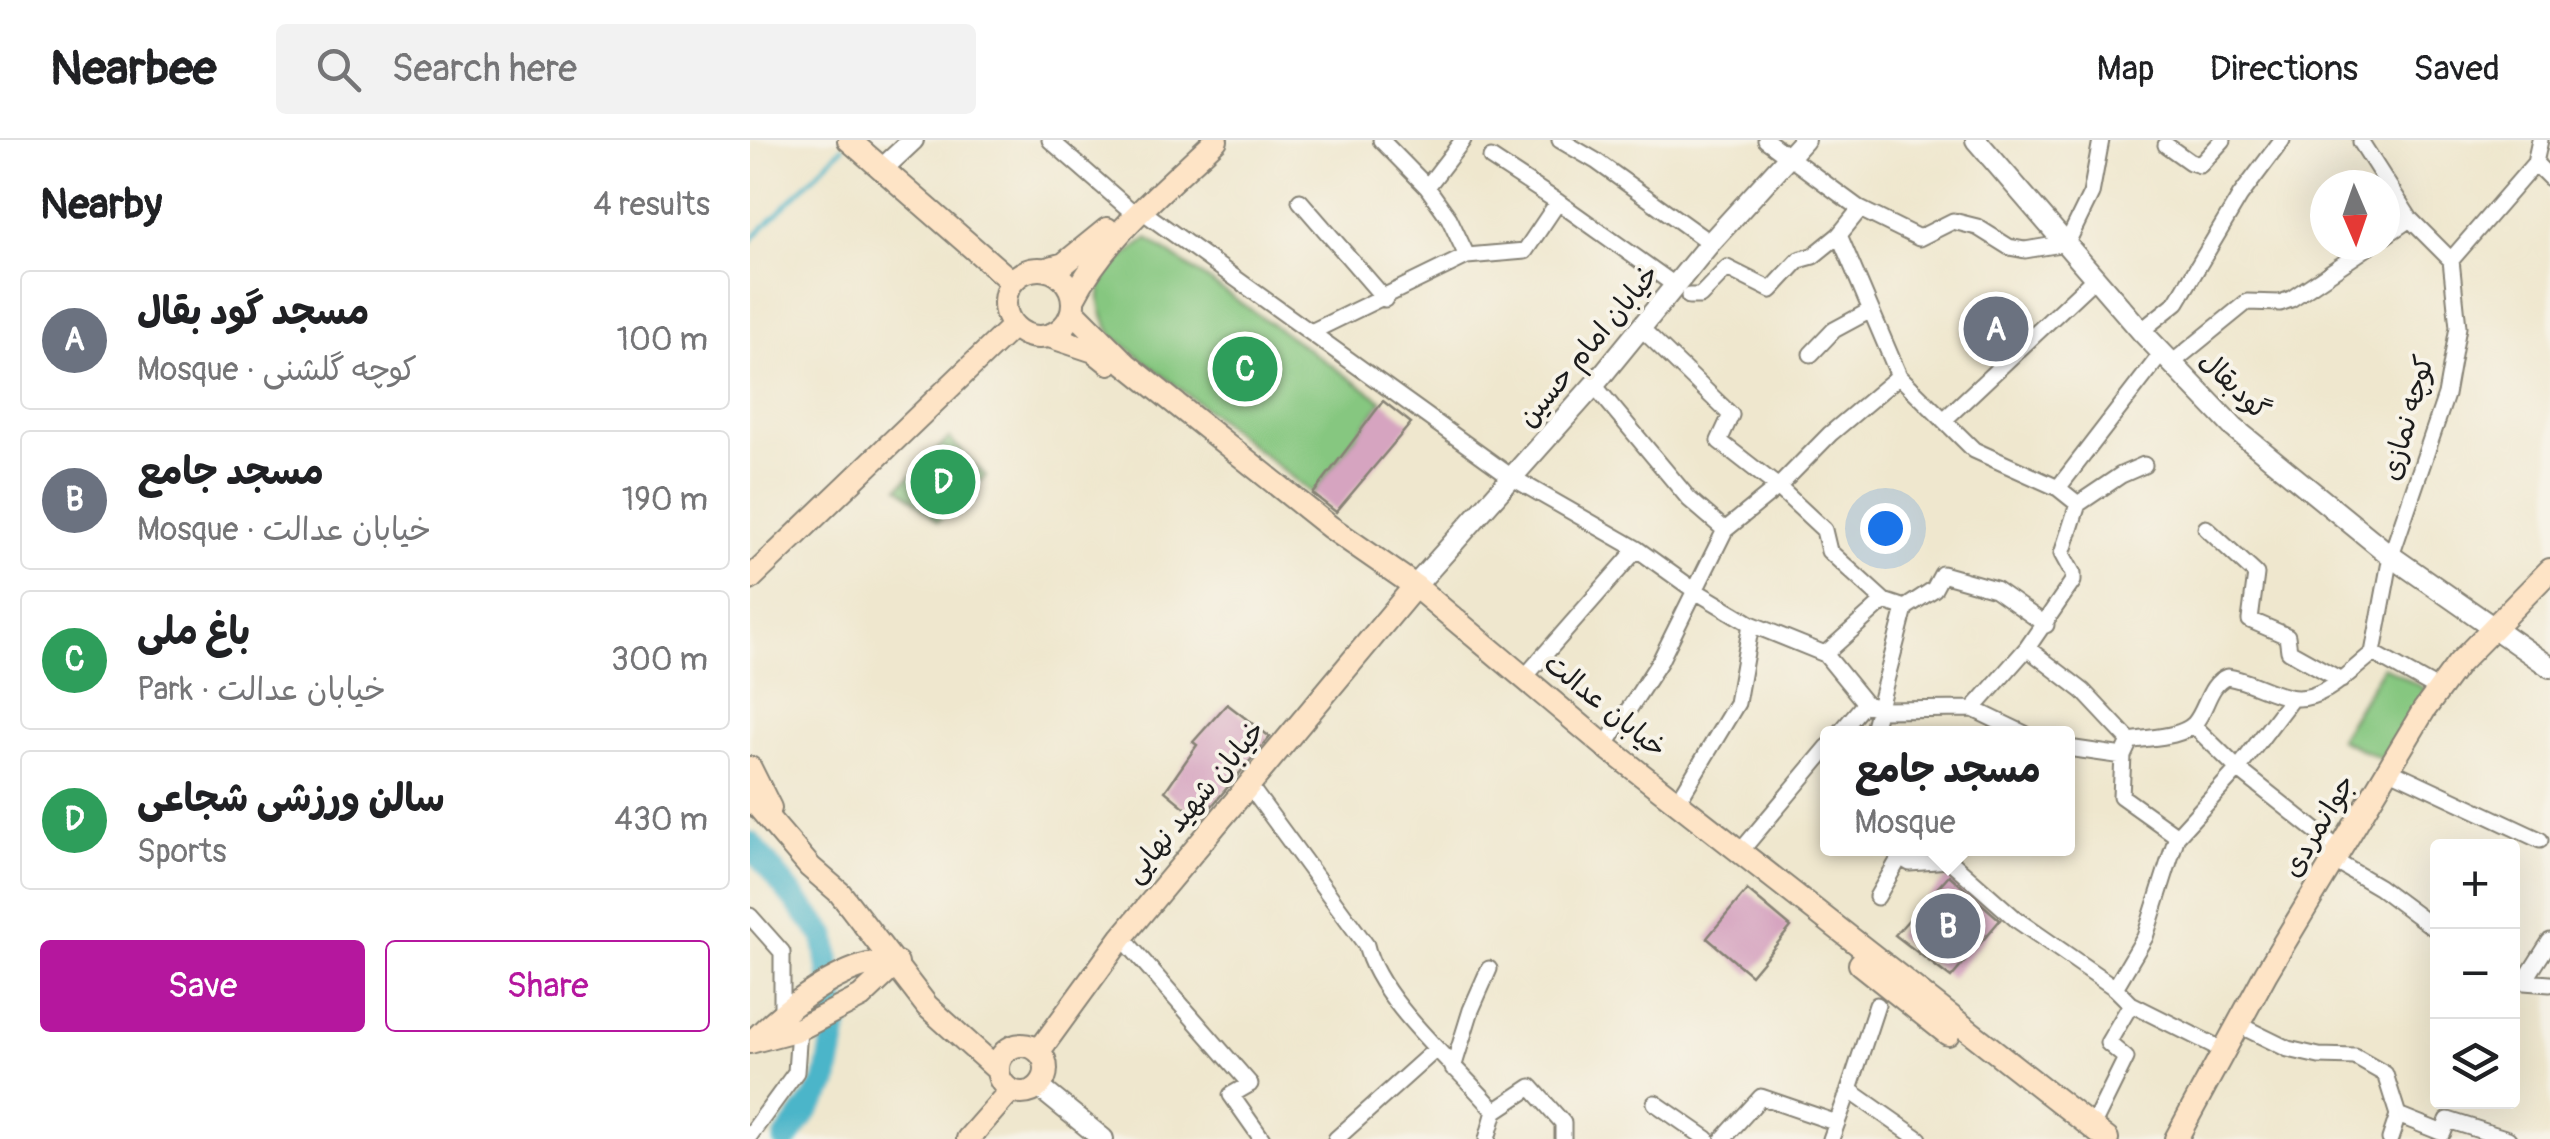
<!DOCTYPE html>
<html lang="en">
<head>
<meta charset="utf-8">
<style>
	:root { --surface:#fff; --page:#f2f2f2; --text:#202124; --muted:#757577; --line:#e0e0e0; --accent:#b5179e }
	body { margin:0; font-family:Pangolin,"Playpen Sans Arabic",sans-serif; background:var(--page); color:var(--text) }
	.controls { position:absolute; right:30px; bottom:30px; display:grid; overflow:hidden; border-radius:10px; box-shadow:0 10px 40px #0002 }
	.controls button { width:90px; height:90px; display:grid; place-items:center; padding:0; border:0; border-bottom:2px solid var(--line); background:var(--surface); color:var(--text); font:50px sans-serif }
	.compass { position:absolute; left:1560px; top:30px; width:90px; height:90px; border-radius:50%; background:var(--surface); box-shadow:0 10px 40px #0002; rotate:178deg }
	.you { position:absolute; left:1135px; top:388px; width:35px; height:35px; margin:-25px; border:8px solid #fff; border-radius:50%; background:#1a73e8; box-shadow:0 0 0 15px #1a73e833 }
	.badge { display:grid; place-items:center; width:65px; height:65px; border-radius:50%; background:var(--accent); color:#fff; font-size:32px; font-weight:700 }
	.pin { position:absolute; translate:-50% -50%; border:5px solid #fff; box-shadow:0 2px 10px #0006 }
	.popup { position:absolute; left:1070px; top:586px; width:255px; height:130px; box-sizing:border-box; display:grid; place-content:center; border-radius:10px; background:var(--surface); filter:drop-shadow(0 2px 8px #0005); font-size:32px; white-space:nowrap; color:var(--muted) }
	.popup b { font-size:38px; color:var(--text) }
	.popup::after { content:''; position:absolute; left:50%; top:100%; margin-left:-20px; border:20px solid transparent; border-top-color:var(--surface) }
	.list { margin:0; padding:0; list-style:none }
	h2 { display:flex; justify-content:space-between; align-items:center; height:130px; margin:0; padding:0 40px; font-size:42px }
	h2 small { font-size:32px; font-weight:400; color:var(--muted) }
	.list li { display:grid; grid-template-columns:65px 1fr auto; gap:30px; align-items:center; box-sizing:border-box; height:140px; margin:0 20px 20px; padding:0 20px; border:2px solid var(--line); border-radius:10px }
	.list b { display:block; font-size:38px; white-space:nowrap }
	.list p { margin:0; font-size:32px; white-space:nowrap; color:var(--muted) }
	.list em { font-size:32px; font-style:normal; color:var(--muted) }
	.actions { display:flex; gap:20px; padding:30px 40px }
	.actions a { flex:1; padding:22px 0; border:2px solid var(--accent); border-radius:10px; text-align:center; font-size:35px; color:var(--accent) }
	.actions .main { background:var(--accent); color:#fff }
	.icon { flex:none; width:55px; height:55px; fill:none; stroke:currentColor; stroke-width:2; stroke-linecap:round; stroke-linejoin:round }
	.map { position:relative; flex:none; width:1800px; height:999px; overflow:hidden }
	header { display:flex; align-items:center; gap:60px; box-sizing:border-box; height:140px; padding:0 50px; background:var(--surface); border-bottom:2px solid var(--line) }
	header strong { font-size:48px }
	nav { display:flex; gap:55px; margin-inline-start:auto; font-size:35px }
	.search { width:700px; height:90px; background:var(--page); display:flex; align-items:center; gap:25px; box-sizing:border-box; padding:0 35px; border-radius:10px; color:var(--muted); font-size:38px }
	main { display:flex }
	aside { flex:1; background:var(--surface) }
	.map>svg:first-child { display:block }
	.green { fill:#86c780; stroke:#51724e; stroke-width:2.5 }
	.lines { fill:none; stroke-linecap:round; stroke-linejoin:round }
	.stream { stroke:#4bb5c9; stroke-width:4 }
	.river { stroke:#4bb5c9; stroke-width:25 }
	.building { fill:#d6a4c0 }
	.minor-casing { stroke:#868275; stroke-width:19 }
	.tertiary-casing { stroke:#868275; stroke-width:24 }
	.secondary-casing { stroke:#868275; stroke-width:26 }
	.minor { stroke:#fff; stroke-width:15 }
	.tertiary { stroke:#fff; stroke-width:20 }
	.secondary { stroke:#fee4c6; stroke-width:22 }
	.labels { text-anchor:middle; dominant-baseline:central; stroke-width:8; stroke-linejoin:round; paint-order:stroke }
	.street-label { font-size:28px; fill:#1c1c1c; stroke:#f7f3e8 }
</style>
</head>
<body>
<header>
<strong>Nearbee</strong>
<div class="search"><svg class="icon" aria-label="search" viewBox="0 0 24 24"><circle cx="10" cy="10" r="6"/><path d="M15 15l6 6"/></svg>Search here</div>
<nav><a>Map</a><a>Directions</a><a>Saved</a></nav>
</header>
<main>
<aside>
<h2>Nearby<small>4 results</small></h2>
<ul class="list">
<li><span class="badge" style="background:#6b7280">A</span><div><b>مسجد گود بقال</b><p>Mosque · کوچه گلشنی</p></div><em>100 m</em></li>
<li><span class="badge" style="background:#6b7280">B</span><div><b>مسجد جامع</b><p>Mosque · خیابان عدالت</p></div><em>190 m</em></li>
<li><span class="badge" style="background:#2e9e5b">C</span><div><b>باغ ملی</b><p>Park · خیابان عدالت</p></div><em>300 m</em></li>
<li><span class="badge" style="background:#2e9e5b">D</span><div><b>سالن ورزشی شجاعی</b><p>Sports</p></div><em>430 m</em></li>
</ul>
<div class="actions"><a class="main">Save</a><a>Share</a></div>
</aside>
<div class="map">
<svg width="1800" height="999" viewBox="0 0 1800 999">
	<rect width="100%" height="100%" fill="#f7f3e8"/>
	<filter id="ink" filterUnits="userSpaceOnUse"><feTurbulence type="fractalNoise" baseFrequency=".01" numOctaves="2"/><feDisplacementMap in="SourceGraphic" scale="20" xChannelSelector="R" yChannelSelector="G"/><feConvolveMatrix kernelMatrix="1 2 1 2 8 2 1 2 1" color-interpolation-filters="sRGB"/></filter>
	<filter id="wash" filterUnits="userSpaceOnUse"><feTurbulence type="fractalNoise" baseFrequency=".0048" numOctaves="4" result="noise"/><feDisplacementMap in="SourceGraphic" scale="40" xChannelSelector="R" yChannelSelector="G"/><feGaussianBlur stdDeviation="2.25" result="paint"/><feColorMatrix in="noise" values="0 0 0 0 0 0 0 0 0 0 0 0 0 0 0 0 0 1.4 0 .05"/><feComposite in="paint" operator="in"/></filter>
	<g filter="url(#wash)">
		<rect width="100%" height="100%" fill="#efe7ce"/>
		<!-- green -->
		<path class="green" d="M398 99 633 261 563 354 363 196C333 146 358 127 398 99Z
			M199 298 236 336 188 381 149 347Z
			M1633 526 1679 551 1632 619 1589 599Z"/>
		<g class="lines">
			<!-- stream -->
			<path class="stream" d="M0 101 93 7"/>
			<!-- river -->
			<path class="river" d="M0 704 75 796 87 885 76 944 36 999"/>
		</g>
		<g id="blocks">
			<!-- building -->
			<path class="building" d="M633 261 661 283 586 372 563 354Z
				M477 564 520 597 450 680 415 651 447 605 443 602Z
				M1199 735 1250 780 1201 838 1145 795Z
				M997 750 1041 787 1001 835 957 798Z"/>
		</g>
	</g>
	<g filter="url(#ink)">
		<use href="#blocks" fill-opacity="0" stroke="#868275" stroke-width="2.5"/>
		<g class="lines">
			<defs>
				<path id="minor" d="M300 0 379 69
					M631 0 677 47 713 0
					M810 0 846 21 960 103
					M1016 0 1110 69 1089 95 1149 236 1224 310 1308 348 1328 364 1312 414 1323 434V441L1277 508 1333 551 1380 601
					M1611 2 1660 79 1701 120 1708 187 1696 255 1641 416 1623 513
					M1416 5 1440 22 1450 25 1473 0
					M1785 23 1800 38
					M677 47 699 78 717 116
					M550 61 635 159
					M808 62 926 146
					M1110 69 1169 98 1203 81 1227 87 1259 107 1275 110 1317 103 1341 54 1351 0
					M392 71 763 338 887 409 944 450 1001 484 1075 514 1115 563
					M1635 96 1660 79
					M1701 120 1785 23 1790 0
					M939 156H950L977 128 1021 150 1049 120 1063 116 1089 95
					M892 189 981 275 969 301 1028 347 1074 390 1079 411 1134 461 1075 514
					M1391 191 1427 162 1490 56 1532 0
					M561 192 717 116 775 111 808 62 741 18
					M1061 214 1084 190 1121 170
					M1422 223 1497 162 1530 163 1541 159 1621 105
					M844 245 939 359 975 390
					M1194 280 1346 137
					M1308 348 1412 213
					M1328 364 1371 335 1394 325
					M1456 388 1506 434 1500 480 1537 496 1539 511 1591 540
					M1134 461 1155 468 1184 449 1192 434 1245 449 1296 485
					M773 539 887 409
					M1542 558 1488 629 1590 710
					M1223 569 1275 594
					M1089 594 1115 563 1130 570 1223 569 1277 508
					M1122 594 1155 468
					M855 606 910 521 975 390 1028 347 1080 294 1149 236
					M1318 608 1373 616
					M1638 629 1790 700
					M498 644 616 805C628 860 708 927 745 971
					M927 663 987 563 1001 484
					M1427 696 1488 629 1443 585
					M990 712 1078 607
					M1583 720 1629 747 1688 791
					M1127 757 1150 717 1160 723 1199 720 1267 780 1365 848
					M0 776 32 812V872
					M372 797 500 944 481 955 512 999
					M1762 838 1774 842 1800 844
					M1774 842 1800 801
					M1381 864 1473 910
					M1487 884 1538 909 1569 916 1605 917 1635 934 1648 975 1693 993 1698 980 1758 999
					M703 928 721 870 739 829
					M1099 950 1127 865
					M905 963 957 999
					M1342 987 1376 918 1358 903 1381 864 1365 848 1395 797 1427 696 1371 656 1373 616 1380 601C1398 597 1430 598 1444 584 1457 570 1458 544 1477 537 1499 540 1518 553 1539 557 1571 564 1600 531 1623 513L1689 550
					M0 995 46 932 49 889
					M586 999 685 910
					M737 999 745 971 781 947 813 983V999
					M973 999 1011 957 1087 983
					M1081 999 1099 950 1169 999
					M1640 999 1648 975"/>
				<path id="tertiary" d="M1226 0 1391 191 1484 288 1641 416 1800 527
					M132 29 163 0
					M665 446 844 245 960 103 1054 0
					M289 947 353 999"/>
				<path id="secondary" d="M99 0 262 142
					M255 163a34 34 0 1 1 68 0a34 34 0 1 1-68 0Z
					M296 129 314 124 357 89
					M323 159C355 96 416 48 466 0
					M323 171 376 224 580 387 665 446 855 606 1357 999
					M299 196 344 211 359 223
					M0 439 263 186
					M0 628 20 668
					M0 657 60 727 90 753 177 866 248 930
					M1110 824 1198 894
					M6 898C33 871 76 837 114 826 124 823 136 824 147 823
					M0 902 49 889 111 857 147 823
					M248 929a24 24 0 1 1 48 0a24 24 0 1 1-48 0Z
					M289 911 372 797 665 446
					M218 999 261 950
					M1426 999 1516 833 1674 570 1708 524 1800 430"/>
			</defs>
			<!-- minor casing -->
			<use href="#minor" class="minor-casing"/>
			<!-- tertiary casing -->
			<use href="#tertiary" class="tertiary-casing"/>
			<!-- secondary casing -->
			<use href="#secondary" class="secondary-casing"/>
			<!-- minor -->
			<use href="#minor" class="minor"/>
			<!-- tertiary -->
			<use href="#tertiary" class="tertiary"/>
			<!-- secondary -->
			<use href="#secondary" class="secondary"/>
		</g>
	</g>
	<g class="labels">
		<!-- street labels -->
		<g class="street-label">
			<text transform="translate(839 206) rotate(-50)">خیابان امام حسین</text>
			<text transform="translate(1484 246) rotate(44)">گودبقال</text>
			<text transform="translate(1658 278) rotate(-74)">کوچه نمازی</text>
			<text transform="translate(855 566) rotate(39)">خیابان عدالت</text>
			<text transform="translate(445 662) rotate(-50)">خیابان شهید نهایی</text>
			<text transform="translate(1569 686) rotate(-59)">جوانمردی</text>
		</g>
	</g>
</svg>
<div class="controls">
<button>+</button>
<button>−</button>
<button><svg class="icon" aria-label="layers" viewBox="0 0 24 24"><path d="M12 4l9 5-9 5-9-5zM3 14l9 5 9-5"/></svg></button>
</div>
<svg class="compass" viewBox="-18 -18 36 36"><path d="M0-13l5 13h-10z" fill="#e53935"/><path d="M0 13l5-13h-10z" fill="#757577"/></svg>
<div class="you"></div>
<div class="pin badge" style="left:1246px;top:189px;background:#6b7280">A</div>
<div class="pin badge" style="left:1198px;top:786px;background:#6b7280">B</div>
<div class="popup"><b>مسجد جامع</b>Mosque</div>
<div class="pin badge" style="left:495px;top:229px;background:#2e9e5b">C</div>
<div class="pin badge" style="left:193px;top:342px;background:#2e9e5b">D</div>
</div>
</main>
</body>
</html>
